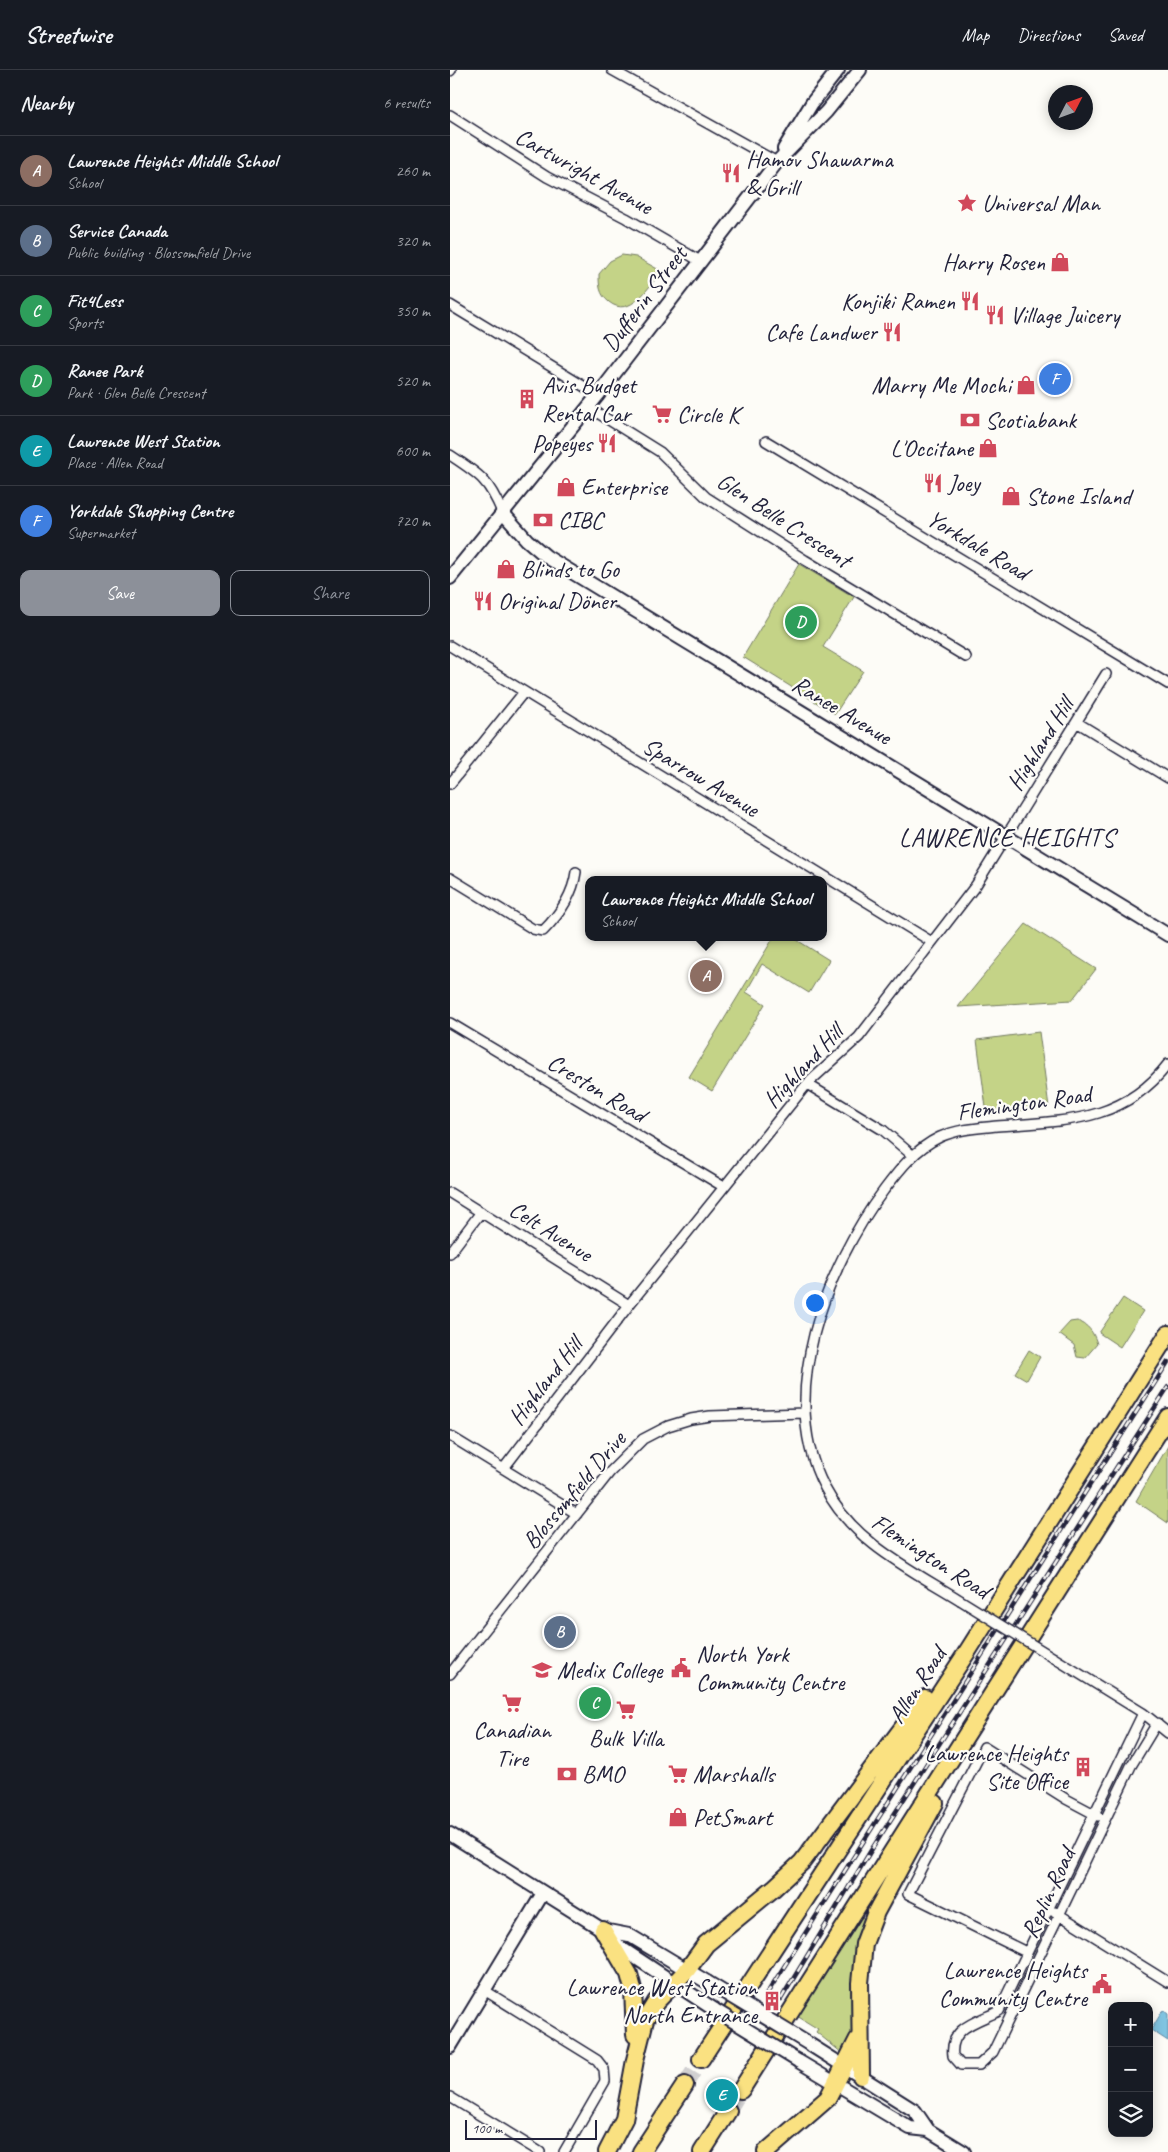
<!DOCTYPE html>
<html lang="en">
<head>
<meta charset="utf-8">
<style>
	:root { --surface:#171b24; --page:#20242c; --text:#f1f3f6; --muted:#9ea1a6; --line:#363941; --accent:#8c9099 }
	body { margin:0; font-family:Caveat,sans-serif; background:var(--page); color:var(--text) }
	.controls { position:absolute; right:15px; bottom:15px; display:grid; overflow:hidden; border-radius:10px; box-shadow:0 2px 12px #0003 }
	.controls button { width:45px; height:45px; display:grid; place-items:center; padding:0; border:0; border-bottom:1px solid var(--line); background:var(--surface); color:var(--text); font:25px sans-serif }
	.compass { position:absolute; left:598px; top:15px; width:45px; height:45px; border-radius:50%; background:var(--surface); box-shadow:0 2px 12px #0003; rotate:48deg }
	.scale { position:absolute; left:15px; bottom:12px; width:132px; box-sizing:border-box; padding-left:5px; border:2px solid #22223b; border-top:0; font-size:14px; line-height:18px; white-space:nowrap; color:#22223b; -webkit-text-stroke:4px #fdfcf7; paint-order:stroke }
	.you { position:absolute; left:364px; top:1232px; width:18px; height:18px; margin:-12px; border:4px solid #fff; border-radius:50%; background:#1a73e8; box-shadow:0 0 0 8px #1a73e833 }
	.badge { display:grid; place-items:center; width:32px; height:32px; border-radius:50%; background:var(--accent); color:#fff; font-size:16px; font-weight:700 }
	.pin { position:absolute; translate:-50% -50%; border:2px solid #fff; box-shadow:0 1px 5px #0006 }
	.popup { position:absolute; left:135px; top:806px; width:242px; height:65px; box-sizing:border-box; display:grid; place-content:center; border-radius:10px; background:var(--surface); filter:drop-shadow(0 1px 4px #0005); font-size:16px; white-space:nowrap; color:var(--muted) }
	.popup b { font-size:19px; color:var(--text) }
	.popup::after { content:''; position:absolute; left:50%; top:100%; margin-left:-10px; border:10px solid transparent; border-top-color:var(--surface) }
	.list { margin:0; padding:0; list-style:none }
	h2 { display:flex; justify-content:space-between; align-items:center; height:65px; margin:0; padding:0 20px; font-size:21px }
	h2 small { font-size:16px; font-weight:400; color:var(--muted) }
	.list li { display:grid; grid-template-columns:32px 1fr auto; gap:15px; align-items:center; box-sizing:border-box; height:70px; padding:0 20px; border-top:1px solid var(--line) }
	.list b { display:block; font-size:19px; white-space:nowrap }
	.list p { margin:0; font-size:16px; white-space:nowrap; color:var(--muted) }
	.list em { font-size:16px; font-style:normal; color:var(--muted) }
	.actions { display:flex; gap:10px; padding:15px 20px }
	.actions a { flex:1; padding:11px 0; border:1px solid var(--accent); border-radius:10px; text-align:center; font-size:18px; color:var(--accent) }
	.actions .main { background:var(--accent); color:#fff }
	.icon { flex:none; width:28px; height:28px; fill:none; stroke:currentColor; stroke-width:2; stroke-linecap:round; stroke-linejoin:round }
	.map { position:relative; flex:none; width:718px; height:2082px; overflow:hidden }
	header { display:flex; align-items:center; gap:30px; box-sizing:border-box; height:70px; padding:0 25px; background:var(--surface); border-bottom:1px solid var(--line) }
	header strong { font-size:24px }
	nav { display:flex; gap:28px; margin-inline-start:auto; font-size:18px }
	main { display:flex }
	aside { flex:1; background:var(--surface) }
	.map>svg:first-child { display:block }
	.green { fill:#c4d387; stroke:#737a61 }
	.water { fill:#80c4e1; stroke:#5a839f }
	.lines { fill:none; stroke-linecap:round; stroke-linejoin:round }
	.highway-tunnel { stroke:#d1d0d1; stroke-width:16; stroke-dasharray:16 8; stroke-linecap:butt }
	.street-casing { stroke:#22223b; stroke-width:12 }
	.secondary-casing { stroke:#22223b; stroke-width:16 }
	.highway-casing { stroke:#22223b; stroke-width:20 }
	.street { stroke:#fdfcf7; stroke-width:9 }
	.secondary { stroke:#fdfcf7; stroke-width:12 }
	.highway { stroke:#fae181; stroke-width:16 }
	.rail-casing { stroke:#22223b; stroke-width:4.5 }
	.rail { stroke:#fdfcf7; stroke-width:2.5; stroke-dasharray:8; stroke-linecap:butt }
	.street-bridge-casing { stroke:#22223b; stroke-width:12; stroke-linecap:butt }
	.secondary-bridge-casing { stroke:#22223b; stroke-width:16; stroke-linecap:butt }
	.street-bridge { stroke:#fdfcf7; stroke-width:9 }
	.secondary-bridge { stroke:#fdfcf7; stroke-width:12 }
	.labels { text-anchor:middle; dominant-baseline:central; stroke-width:4.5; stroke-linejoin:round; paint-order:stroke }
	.poi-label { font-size:24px; fill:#22223b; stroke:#fdfcf7; text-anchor:start }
	.street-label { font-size:24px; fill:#22223b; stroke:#fdfcf7 }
	.neighbourhood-label { font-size:25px; letter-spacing:1px; fill:#22223b; stroke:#fdfcf7 }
</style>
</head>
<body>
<header>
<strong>Streetwise</strong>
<nav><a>Map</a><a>Directions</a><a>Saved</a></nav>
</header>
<main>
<aside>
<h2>Nearby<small>6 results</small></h2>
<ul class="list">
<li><span class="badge" style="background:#8d6e63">A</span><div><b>Lawrence Heights Middle School</b><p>School</p></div><em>260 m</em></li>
<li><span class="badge" style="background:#5c6f8a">B</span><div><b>Service Canada</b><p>Public building · Blossomfield Drive</p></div><em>320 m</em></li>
<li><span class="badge" style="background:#2e9e5b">C</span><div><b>Fit4Less</b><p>Sports</p></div><em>350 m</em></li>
<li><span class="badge" style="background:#2e9e5b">D</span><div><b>Ranee Park</b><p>Park · Glen Belle Crescent</p></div><em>520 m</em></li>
<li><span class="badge" style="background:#0f9aa8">E</span><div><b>Lawrence West Station</b><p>Place · Allen Road</p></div><em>600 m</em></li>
<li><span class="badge" style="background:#3f7fe0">F</span><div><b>Yorkdale Shopping Centre</b><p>Supermarket</p></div><em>720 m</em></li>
</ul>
<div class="actions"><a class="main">Save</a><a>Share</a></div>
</aside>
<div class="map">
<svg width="718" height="2082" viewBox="0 0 718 2082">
	<rect width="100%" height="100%" fill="#fdfcf7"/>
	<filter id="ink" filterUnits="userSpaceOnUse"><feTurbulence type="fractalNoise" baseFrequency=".02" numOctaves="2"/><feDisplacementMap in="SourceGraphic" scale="10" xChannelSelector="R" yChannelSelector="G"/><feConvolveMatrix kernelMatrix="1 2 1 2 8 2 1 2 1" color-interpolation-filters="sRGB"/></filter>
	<g filter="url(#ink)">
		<!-- green -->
		<path class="green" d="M172 185 186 187 211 201C199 217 180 249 159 232 149 224 149 215 149 204L160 191Z
			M349 494 404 527 373 577 413 601 385 644 293 587Z
			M576 854 646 899 622 930 508 937Z
			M324 867H342L379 890 359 923 312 894 296 922 315 934 262 1021 239 1007Z
			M589 962 599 1037 537 1045 527 970Z
			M673 1228 693 1241 670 1277 649 1263Z
			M627 1251C638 1254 644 1263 647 1274L635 1288 627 1287 624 1275 609 1264 620 1252Z
			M579 1280 590 1287 577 1310 565 1303Z
			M718 1376V1453L686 1431Z
			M410 1845 415 1850 404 1890 401 1972 392 1983 366 1962 368 1959 347 1946Z"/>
		<!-- water -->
		<path class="water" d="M713 1940 718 1944V1971L701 1960Z"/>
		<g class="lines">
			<!-- highway-tunnel -->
			<path class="highway-tunnel" d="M235 2015 251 1989
				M278 2041 291 2020"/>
			<defs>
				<path id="street" d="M162 0 327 92
					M0 1 1 0
					M0 45 97 107 176 148 250 191
					M0 235 148 325
					M138 337 210 382 256 427 355 490 516 587
					M316 371 718 614
					M0 385C30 405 38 409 52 442
					M0 576 482 872
					M628 653 718 708
					M0 714 74 622
					M0 808 83 859 93 861C109 845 123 825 126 802
					M0 953 274 1117
					M357 1014 433 1060 462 1085
					M0 1123 179 1235
					M0 1183 31 1142
					M0 1366 127 1444
					M54 1398 179 1235 357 1014 409 967 526 815 656 604
					M510 1530C460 1499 403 1472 375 1418 326 1326 376 1197 434 1120 450 1099 465 1079 490 1067 508 1059 527 1058 547 1056 613 1051 673 1053 718 994
					M604 1588 693 1643 718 1663
					M0 1604 160 1402 193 1369 218 1356 241 1349 260 1346 355 1343
					M693 1643 549 1941C527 1952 499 1957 503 1986L511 1995H529L543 1982 681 1696 707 1653
					M605 1842 718 1912
					M576 1882 458 1824 534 1677 616 1729 648 1746
					M34 1920 147 1990 154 1999 155 2011 114 2082
					M0 2027 90 2082"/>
				<path id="secondary" d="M334 79 362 33 388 0
					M52 442 77 470 97 487 718 865
					M0 508 148 325 327 92 376 42 410 0
					M0 1764 153 1860 171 1878 265 1940
					M153 1860 179 1865 257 1912
					M359 1974 465 2041 478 2060 514 2082
					M0 1977 93 1823
					M348 1991 460 2058 478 2060"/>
				<path id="highway" d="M153 1860 179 1904 183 1919 185 1965
					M251 1989 519 1579 718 1264
					M411 2006 410 1913 414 1874 426 1842 485 1733
					M291 2020 718 1347
					M157 2082 174 2049 185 1990 195 1950 206 1932 237 1900 256 1874 324 1818 352 1792 475 1628
					M191 2082 235 2015
					M252 2082 278 2041
					M316 2082 378 2028 408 1969"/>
			</defs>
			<!-- street casing -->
			<use href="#street" class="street-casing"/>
			<!-- secondary casing -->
			<use href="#secondary" class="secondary-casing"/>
			<!-- highway casing -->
			<use href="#highway" class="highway-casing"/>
			<!-- street -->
			<use href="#street" class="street"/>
			<!-- secondary -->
			<use href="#secondary" class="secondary"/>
			<!-- highway -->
			<use href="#highway" class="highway"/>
			<defs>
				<path id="rail" d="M316 1925 718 1292
					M331 1929 420 1782 718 1317"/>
			</defs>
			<!-- rail casing -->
			<use href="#rail" class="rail-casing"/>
			<!-- rail -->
			<use href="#rail" class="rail"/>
			<defs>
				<path id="street-bridge" d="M510 1530 604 1588"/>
				<path id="secondary-bridge" d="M257 1912 359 1974
					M265 1940 348 1991"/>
			</defs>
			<!-- street-bridge casing -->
			<use href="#street-bridge" class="street-bridge-casing"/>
			<!-- secondary-bridge casing -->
			<use href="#secondary-bridge" class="secondary-bridge-casing"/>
			<!-- street-bridge -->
			<use href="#street-bridge" class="street-bridge"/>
			<!-- secondary-bridge -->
			<use href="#secondary-bridge" class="secondary-bridge"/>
		</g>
	</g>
	<!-- icons -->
	<defs>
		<symbol id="restaurant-bare" viewBox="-9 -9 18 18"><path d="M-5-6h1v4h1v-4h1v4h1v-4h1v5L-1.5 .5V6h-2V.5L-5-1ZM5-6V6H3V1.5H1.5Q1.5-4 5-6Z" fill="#d1495b" stroke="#fdfcf7" stroke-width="2.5" paint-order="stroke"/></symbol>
		<symbol id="sight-bare" viewBox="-9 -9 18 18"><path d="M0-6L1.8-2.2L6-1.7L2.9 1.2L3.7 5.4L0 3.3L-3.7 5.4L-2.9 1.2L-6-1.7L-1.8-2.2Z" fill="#d1495b" stroke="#fdfcf7" stroke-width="2.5" paint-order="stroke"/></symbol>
		<symbol id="shop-bare" viewBox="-9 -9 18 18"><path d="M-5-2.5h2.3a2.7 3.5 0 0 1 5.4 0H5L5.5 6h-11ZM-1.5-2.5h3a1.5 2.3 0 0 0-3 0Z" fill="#d1495b" stroke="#fdfcf7" stroke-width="2.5" paint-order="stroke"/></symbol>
		<symbol id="building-bare" viewBox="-9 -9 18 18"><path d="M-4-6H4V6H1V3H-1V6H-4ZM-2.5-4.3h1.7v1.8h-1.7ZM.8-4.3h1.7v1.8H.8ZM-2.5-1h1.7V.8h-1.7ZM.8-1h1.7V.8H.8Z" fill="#d1495b" stroke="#fdfcf7" stroke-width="2.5" paint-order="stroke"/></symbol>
		<symbol id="supermarket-bare" viewBox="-9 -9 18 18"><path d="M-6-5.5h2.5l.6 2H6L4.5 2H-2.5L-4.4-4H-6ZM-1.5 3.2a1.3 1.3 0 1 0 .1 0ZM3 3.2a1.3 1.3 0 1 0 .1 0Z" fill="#d1495b" stroke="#fdfcf7" stroke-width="2.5" paint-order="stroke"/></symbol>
		<symbol id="bank-bare" viewBox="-9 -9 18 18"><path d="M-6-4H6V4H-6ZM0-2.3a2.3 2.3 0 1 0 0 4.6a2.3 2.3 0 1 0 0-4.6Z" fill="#d1495b" stroke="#fdfcf7" stroke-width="2.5" paint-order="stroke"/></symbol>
		<symbol id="civic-bare" viewBox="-9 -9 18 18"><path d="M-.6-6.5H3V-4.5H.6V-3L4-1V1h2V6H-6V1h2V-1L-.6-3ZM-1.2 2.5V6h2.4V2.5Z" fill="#d1495b" stroke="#fdfcf7" stroke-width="2.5" paint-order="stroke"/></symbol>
		<symbol id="university-bare" viewBox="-9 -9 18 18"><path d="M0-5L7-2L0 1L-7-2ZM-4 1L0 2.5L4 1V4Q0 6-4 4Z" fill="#d1495b" stroke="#fdfcf7" stroke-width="2.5" paint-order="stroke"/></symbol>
	</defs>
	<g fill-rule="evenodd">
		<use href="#restaurant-bare" x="267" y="89" width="28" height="28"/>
		<use href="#sight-bare" x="503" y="119" width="28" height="28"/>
		<use href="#shop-bare" x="596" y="178" width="28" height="28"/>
		<use href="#restaurant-bare" x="506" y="217" width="28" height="28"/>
		<use href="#restaurant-bare" x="531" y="231" width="28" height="28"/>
		<use href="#restaurant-bare" x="428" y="248" width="28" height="28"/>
		<use href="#shop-bare" x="562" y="301" width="28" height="28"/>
		<use href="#building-bare" x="63" y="315" width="28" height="28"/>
		<use href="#supermarket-bare" x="198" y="330" width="28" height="28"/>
		<use href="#bank-bare" x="506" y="336" width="28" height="28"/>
		<use href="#restaurant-bare" x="143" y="359" width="28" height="28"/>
		<use href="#shop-bare" x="524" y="364" width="28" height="28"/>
		<use href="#restaurant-bare" x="469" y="399" width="28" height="28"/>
		<use href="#shop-bare" x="102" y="403" width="28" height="28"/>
		<use href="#shop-bare" x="547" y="412" width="28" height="28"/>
		<use href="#bank-bare" x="79" y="436" width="28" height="28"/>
		<use href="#shop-bare" x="42" y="485" width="28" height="28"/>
		<use href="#restaurant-bare" x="19" y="517" width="28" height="28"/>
		<use href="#civic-bare" x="217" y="1584" width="28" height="28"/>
		<use href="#university-bare" x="78" y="1586" width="28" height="28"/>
		<use href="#supermarket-bare" x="48" y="1619" width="28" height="28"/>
		<use href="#supermarket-bare" x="162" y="1626" width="28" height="28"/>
		<use href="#building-bare" x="619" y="1683" width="28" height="28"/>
		<use href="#bank-bare" x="103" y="1690" width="28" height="28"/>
		<use href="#supermarket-bare" x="214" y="1690" width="28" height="28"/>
		<use href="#shop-bare" x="214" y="1733" width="28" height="28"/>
		<use href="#civic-bare" x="638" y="1900" width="28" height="28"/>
		<use href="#building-bare" x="308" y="1917" width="28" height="28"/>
	</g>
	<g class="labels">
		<!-- poi labels -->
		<g class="poi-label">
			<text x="296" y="89">Hamov Shawarma<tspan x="296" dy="28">&amp; Grill</tspan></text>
			<text x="532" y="133">Universal Man</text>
			<text x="595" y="192" text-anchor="end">Harry Rosen</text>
			<text x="505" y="231" text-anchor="end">Konjiki Ramen</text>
			<text x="560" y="245">Village Juicery</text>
			<text x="427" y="262" text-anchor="end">Cafe Landwer</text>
			<text x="92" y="315">Avis Budget<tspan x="92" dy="28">Rental Car</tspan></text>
			<text x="561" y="315" text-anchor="end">Marry Me Mochi</text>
			<text x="227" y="344">Circle K</text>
			<text x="535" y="350">Scotiabank</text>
			<text x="142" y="373" text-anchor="end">Popeyes</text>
			<text x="523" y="378" text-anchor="end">L'Occitane</text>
			<text x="498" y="413">Joey</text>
			<text x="131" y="417">Enterprise</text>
			<text x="576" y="426">Stone Island</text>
			<text x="108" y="450">CIBC</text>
			<text x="71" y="499">Blinds to Go</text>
			<text x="48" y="531">Original Döner</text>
			<text x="246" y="1584">North York<tspan x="246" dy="28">Community Centre</tspan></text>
			<text x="107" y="1600">Medix College</text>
			<text x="62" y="1660" text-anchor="middle">Canadian<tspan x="62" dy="28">Tire</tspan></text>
			<text x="176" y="1668" text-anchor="middle">Bulk Villa</text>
			<text x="618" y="1683" text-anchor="end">Lawrence Heights<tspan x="618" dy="28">Site Office</tspan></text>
			<text x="132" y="1704">BMO</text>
			<text x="243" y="1704">Marshalls</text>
			<text x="243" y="1747">PetSmart</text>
			<text x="637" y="1900" text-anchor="end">Lawrence Heights<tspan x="637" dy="28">Community Centre</tspan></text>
			<text x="307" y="1917" text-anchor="end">Lawrence West Station<tspan x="307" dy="28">North Entrance</tspan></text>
		</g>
		<!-- street labels -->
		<g class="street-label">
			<text transform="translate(134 101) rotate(29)">Cartwright Avenue</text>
			<text transform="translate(194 229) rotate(-53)">Dufferin Street</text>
			<text transform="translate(334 450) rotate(33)">Glen Belle Crescent</text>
			<text transform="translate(528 475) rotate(31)">Yorkdale Road</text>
			<text transform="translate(392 640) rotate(31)">Ranee Avenue</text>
			<text transform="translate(590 674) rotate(-58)">Highland Hill</text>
			<text transform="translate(251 707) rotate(31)">Sparrow Avenue</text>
			<text transform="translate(353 996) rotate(-47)">Highland Hill</text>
			<text transform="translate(147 1018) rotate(31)">Creston Road</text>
			<text transform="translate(574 1033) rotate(-8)">Flemington Road</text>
			<text transform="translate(101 1161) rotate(32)">Celt Avenue</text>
			<text transform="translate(95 1311) rotate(-52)">Highland Hill</text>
			<text transform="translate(124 1420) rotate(-50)">Blossomfield Drive</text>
			<text transform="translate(481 1486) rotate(33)">Flemington Road</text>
			<text transform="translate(467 1615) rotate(-57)">Allen Road</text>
			<text transform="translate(598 1823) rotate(-65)">Replin Road</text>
		</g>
		<!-- neighbourhood labels -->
		<g class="neighbourhood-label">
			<text x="557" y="768">LAWRENCE HEIGHTS</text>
		</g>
	</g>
</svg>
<div class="controls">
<button>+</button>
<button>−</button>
<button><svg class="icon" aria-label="layers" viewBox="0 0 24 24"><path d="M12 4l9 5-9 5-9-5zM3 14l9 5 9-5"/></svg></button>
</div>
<svg class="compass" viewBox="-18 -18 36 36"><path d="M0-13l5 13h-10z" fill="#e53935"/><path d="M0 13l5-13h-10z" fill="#9ea1a6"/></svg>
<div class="scale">100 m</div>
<div class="you"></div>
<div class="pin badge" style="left:256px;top:906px;background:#8d6e63">A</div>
<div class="popup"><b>Lawrence Heights Middle School</b>School</div>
<div class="pin badge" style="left:110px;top:1562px;background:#5c6f8a">B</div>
<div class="pin badge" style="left:145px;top:1633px;background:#2e9e5b">C</div>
<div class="pin badge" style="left:351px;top:552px;background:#2e9e5b">D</div>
<div class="pin badge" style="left:272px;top:2025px;background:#0f9aa8">E</div>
<div class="pin badge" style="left:605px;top:309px;background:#3f7fe0">F</div>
</div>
</main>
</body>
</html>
